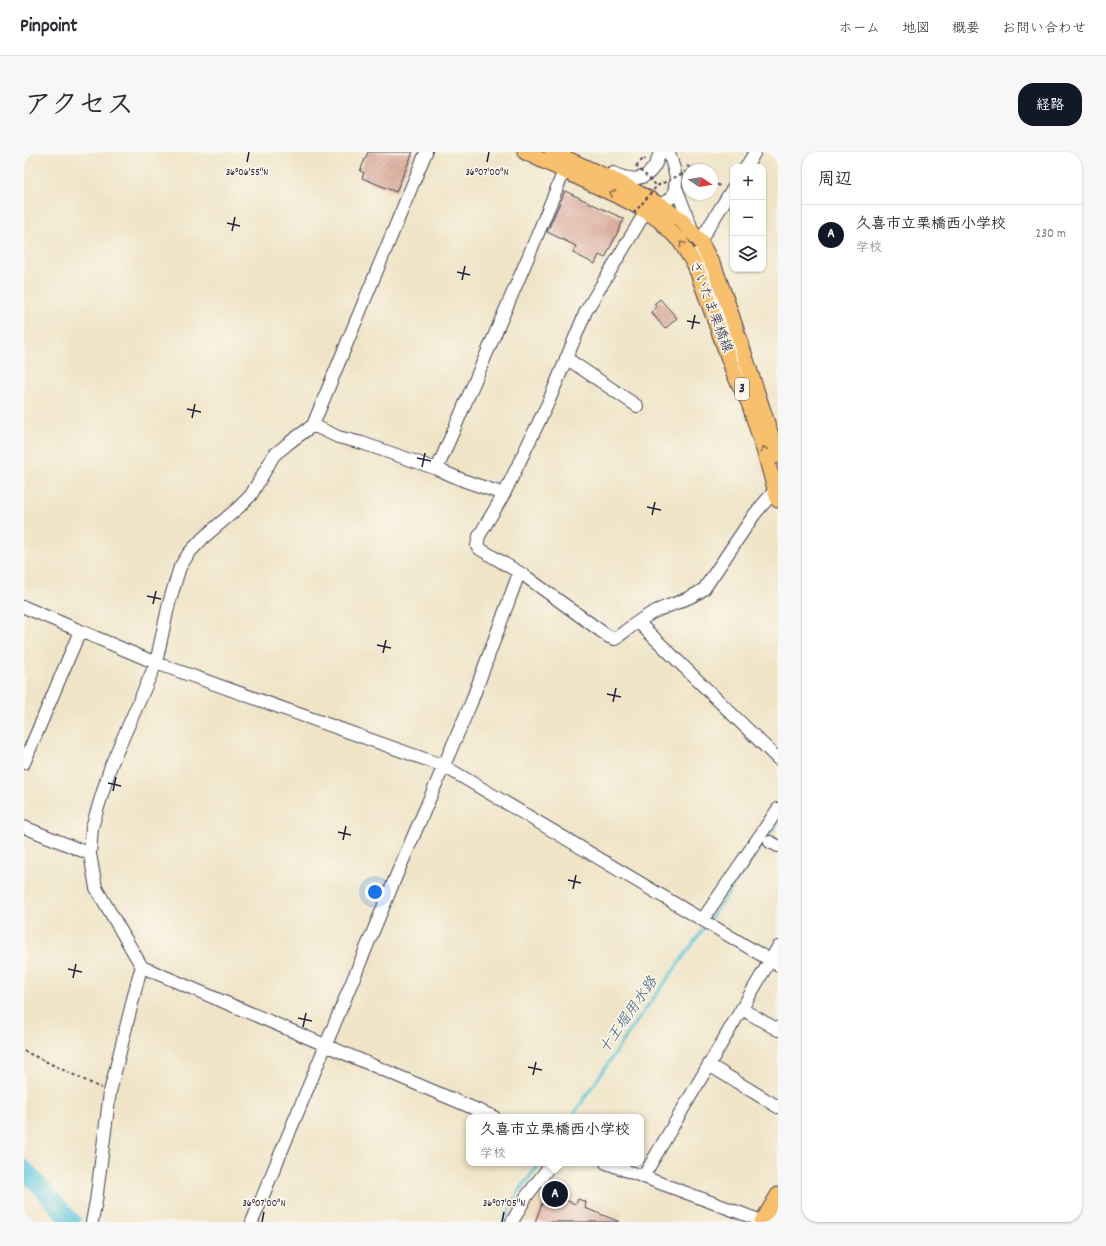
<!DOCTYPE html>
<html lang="ja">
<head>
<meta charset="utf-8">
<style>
	:root { --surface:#fff; --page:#f7f7f7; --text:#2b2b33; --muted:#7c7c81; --line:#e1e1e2; --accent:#111827 }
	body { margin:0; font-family:Dekko,"Klee One",sans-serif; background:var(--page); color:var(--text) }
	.controls { position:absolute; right:12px; top:12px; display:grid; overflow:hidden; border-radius:8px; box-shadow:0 1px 3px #0004 }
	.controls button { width:36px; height:36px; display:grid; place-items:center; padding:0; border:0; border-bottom:1px solid var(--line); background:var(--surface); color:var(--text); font:20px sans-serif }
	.compass { position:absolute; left:658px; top:12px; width:36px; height:36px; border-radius:50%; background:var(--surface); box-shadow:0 1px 3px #0004; rotate:102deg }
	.you { position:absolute; left:351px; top:740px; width:14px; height:14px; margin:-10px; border:3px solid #fff; border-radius:50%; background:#1a73e8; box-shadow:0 0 0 6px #1a73e833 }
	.badge { display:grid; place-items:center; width:26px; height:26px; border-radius:50%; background:var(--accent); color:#fff; font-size:13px; font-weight:700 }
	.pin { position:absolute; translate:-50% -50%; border:2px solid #fff; box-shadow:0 1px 4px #0006 }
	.popup { position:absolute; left:442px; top:962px; width:178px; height:52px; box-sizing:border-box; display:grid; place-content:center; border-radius:8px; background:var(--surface); filter:drop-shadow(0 1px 3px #0005); font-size:13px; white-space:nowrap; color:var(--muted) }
	.popup b { font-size:15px; color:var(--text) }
	.popup::after { content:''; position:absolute; left:50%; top:100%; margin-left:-8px; border:8px solid transparent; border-top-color:var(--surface) }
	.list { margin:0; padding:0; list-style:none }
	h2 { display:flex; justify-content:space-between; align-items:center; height:52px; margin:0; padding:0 16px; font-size:17px }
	h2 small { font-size:13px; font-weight:400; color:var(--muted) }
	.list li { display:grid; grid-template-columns:26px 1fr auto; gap:12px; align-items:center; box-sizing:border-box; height:60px; padding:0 16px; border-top:1px solid var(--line) }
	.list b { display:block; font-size:15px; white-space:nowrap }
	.list p { margin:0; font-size:13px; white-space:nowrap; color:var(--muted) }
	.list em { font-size:13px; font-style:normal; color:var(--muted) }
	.icon { flex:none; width:22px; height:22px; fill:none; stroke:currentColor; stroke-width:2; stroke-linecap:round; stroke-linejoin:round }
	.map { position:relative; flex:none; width:754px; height:1070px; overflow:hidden; border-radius:16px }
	header { display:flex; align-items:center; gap:24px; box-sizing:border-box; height:56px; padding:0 20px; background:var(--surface); border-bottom:1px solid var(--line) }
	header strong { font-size:19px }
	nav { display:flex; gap:22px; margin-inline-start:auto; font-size:14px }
	.intro { display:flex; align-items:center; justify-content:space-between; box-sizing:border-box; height:96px; padding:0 24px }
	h1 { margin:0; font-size:28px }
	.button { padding:10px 18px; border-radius:16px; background:var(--accent); color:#fff; font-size:14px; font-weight:700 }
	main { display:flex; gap:24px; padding:0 24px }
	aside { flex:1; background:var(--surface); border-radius:16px; box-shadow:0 1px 3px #0004 }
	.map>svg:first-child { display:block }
	.built { fill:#edd7ba }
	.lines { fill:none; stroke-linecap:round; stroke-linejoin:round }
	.stream { stroke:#5fc8db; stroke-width:3 }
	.river { stroke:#5fc8db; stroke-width:18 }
	.building { fill:url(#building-hatch) }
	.minor-casing { stroke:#413f50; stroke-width:14 }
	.major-casing { stroke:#413f50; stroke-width:17 }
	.path { stroke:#413f50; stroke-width:2; stroke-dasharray:3 3; stroke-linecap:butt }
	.minor { stroke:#fff; stroke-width:12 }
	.major { stroke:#f8bf6c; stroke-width:15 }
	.path-bridge { stroke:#413f50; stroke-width:2; stroke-dasharray:3 3; stroke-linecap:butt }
	.oneway { stroke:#8d7054 }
	.ticks { fill:none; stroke:#22223b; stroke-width:1.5 }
	.labels { text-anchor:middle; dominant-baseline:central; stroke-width:3.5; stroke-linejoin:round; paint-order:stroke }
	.shield { fill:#fbf7ec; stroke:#636270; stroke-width:1 }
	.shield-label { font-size:13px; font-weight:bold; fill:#22223b }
	.street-label { font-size:14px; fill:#22223b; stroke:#fbf7ec }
	.water-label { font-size:15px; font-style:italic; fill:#375c73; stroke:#fbf7ec }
	.ticks-label { font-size:10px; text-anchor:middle; fill:#22223b; stroke:#fbf7ec; stroke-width:3.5; stroke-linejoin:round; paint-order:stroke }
</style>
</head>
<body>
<header>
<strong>Pinpoint</strong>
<nav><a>ホーム</a><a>地図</a><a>概要</a><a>お問い合わせ</a></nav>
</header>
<div class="intro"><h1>アクセス</h1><a class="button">経路</a></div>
<main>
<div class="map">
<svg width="754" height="1070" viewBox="0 0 754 1070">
	<defs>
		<pattern id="building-hatch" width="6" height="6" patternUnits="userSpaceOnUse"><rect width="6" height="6" fill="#daa797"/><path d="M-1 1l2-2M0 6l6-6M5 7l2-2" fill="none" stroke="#bb8f83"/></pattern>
	</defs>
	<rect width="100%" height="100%" fill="#fbf7ec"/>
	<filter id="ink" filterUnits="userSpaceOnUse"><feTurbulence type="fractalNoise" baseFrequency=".025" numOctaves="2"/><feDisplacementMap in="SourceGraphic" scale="8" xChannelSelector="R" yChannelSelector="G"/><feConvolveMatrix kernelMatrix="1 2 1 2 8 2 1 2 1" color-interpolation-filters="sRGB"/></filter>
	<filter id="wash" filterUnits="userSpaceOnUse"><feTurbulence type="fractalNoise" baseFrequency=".012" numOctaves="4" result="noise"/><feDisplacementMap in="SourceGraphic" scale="16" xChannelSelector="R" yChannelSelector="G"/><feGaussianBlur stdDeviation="0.9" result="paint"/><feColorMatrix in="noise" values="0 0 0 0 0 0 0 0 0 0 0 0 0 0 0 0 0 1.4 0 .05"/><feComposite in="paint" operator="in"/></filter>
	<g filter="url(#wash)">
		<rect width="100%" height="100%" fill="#efe4c6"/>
		<!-- built -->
		<path class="built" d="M519 1031 599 1059 595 1070H496L503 1053Z"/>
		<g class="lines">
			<!-- stream -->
			<path class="stream" d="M685 769 754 670
				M548 965 606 879 680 776
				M479 1070 495 1039 516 1011"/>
			<!-- river -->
			<path class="river" d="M0 1017 48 1070"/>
		</g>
		<g id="blocks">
			<!-- building -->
			<path class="building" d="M344 0H389L372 40 338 26 340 21 336 19Z
				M541 39 600 67 581 106 575 103 571 112 549 101 552 94 523 80Z
				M636 147 653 166 641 177 627 160 633 155 630 152Z
				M521 1044 532 1048 533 1045 552 1052 554 1047 562 1050 561 1056 596 1070H511Z"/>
		</g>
	</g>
	<g filter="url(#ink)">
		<use href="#blocks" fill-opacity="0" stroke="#413f50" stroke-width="1"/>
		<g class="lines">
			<defs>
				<path id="minor" d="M402 0 289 273 284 277 266 290 250 303 227 343 214 356 179 386 165 401 156 415 145 451 132 511 87 613 68 675 66 702 72 736 118 815 470 965
					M645 0 653 28 649 44 643 49 622 59 562 159 524 251 480 342 455 384 453 394 456 397 501 424 585 485 591 487C604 477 617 466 632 459 648 452 665 448 680 437L730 363 751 338
					M722 15 731 0
					M589 21C613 32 629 27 636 0
					M651 33 668 77
					M676 89 709 36
					M676 99 721 231
					M542 206 613 254
					M289 273 314 285 338 291 413 317 441 329 480 342
					M413 317 505 103 540 19
					M0 455 132 511 420 614 754 813
					M614 470 754 607
					M0 611 56 479
					M0 675 66 702
					M746 690 754 694
					M679 767 754 657
					M718 857 754 878
					M685 913 754 955
					M582 1011 738 1069
					M619 1025 754 795
					M68 1070 72 1049 86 940 115 823 118 815
					M228 1070 373 722 447 551 495 421
					M488 1070 502 1045 528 1011"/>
				<path id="major" d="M501 0 604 49 622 59 635 68 656 89 671 113 711 224 725 251 741 301 754 348
					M528 0 596 31 636 53 656 67 676 89 691 117 704 153 754 304
					M738 1070 754 1043"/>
			</defs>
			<!-- minor casing -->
			<use href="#minor" class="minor-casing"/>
			<!-- major casing -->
			<use href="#major" class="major-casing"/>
			<!-- path -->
			<path class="path" d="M612 14 620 6 621 8
				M663 14 670 18
				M688 29 697 35
				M0 899 77 936"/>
			<!-- minor -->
			<use href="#minor" class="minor"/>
			<!-- major -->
			<use href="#major" class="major"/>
			<!-- path-bridge -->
			<path class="path-bridge" d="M612 14 633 34
				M610 61 633 34 664 19"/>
		</g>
		<!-- one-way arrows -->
		<defs><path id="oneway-chevron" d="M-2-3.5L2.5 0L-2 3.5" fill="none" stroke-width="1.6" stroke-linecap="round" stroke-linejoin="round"/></defs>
		<g class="oneway">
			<use href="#oneway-chevron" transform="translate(588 41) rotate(-155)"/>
			<use href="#oneway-chevron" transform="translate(658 92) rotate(-127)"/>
			<use href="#oneway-chevron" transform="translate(740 297) rotate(-107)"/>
		</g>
	</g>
	<!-- ticks -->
	<path class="ticks" d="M223 10 225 0M463 10 465 0M203 71 216 74M208 79 211 65M433 120 446 123M438 128 441 114M663 169 676 171M668 177 671 163M163 257 177 260M168 266 171 252M393 306 407 309M398 315 401 301M623 355 637 358M628 363 631 350M123 444 137 447M129 452 132 439M353 493 367 496M359 501 362 488M583 542 597 545M589 550 592 536M84 631 97 634M89 639 92 625M314 680 327 683M319 688 322 674M544 728 557 731M549 737 552 723M44 817 58 820M49 826 52 812M274 866 288 869M279 875 282 861M504 915 518 918M509 923 512 910M238 1070 240 1060M478 1070 480 1060"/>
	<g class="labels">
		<!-- shield labels -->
		<rect class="shield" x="711" y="226" width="14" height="22" rx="3"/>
		<g class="shield-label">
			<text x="718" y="237">3</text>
		</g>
		<!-- street labels -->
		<g class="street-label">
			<text transform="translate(686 155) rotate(69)">さいたま栗橋線</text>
		</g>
		<!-- water labels -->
		<g class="water-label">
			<text transform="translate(605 864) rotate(-55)">十王堀用水路</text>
		</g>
	</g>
	<g class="ticks-label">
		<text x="223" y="23">36°06'55"N</text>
		<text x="463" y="23">36°07'00"N</text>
		<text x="240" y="1054">36°07'00"N</text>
		<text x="480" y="1054">36°07'05"N</text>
	</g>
</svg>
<div class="controls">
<button>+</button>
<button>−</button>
<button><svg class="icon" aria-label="layers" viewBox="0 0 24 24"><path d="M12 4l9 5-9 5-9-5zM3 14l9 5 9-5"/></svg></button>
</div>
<svg class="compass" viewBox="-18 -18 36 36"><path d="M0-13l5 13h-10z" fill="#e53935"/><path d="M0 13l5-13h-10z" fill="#7c7c81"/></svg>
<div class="you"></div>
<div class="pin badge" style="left:531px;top:1042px">A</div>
<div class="popup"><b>久喜市立栗橋西小学校</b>学校</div>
</div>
<aside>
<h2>周辺<small></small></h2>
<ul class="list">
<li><span class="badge">A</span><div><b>久喜市立栗橋西小学校</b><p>学校</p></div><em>230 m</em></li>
</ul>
</aside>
</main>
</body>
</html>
